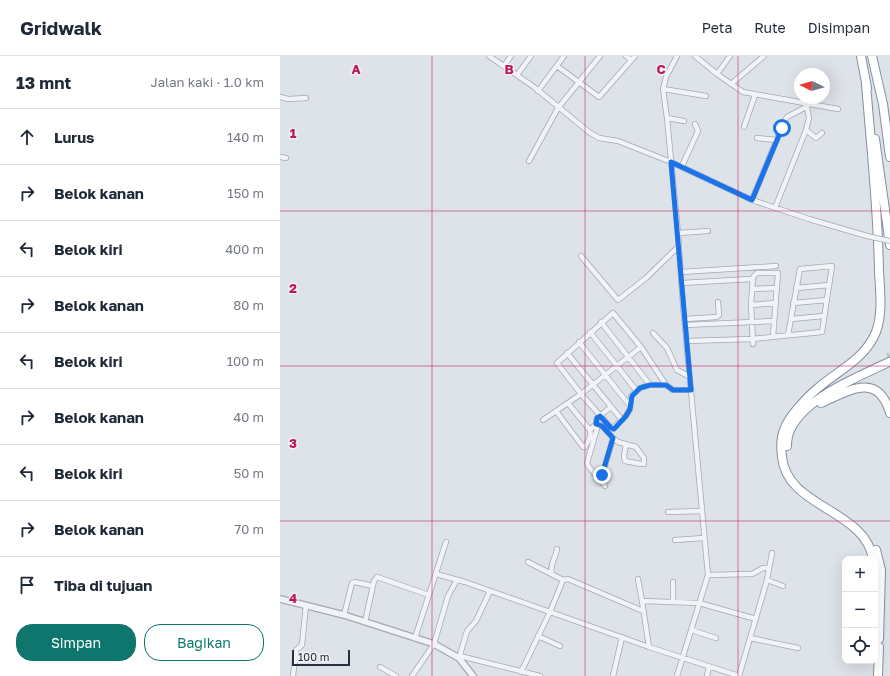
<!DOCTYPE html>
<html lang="id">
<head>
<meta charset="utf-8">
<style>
	:root { --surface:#fff; --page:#f6f6f7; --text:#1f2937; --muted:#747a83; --line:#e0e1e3; --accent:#0f766e }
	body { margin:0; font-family:"Golos Text",sans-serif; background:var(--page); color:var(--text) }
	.controls { position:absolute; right:12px; bottom:12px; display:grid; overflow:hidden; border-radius:8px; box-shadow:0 4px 16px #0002 }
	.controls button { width:36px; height:36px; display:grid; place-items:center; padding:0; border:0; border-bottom:1px solid var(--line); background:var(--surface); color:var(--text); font:20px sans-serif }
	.compass { position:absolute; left:514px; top:12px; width:36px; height:36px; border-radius:50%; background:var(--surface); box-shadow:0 4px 16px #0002; rotate:276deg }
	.scale { position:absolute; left:12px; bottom:10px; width:58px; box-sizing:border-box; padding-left:4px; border:2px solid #263041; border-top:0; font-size:11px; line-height:14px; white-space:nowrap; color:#263041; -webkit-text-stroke:3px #eef1f6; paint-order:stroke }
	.stop { position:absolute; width:12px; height:12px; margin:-9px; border:3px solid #1a73e8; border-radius:50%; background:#fff }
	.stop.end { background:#1a73e8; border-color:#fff; box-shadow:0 1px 4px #0008 }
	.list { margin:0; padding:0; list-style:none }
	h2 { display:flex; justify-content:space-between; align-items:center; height:52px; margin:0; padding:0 16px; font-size:17px }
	h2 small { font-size:13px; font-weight:400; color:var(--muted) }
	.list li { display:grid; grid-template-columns:26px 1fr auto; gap:12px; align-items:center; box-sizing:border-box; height:56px; padding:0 16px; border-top:1px solid var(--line) }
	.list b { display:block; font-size:15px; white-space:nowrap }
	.list em { font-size:13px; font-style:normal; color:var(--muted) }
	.actions { display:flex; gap:8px; padding:12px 16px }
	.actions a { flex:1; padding:9px 0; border:1px solid var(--accent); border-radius:16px; text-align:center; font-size:14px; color:var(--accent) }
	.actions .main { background:var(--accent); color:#fff }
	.icon { flex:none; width:22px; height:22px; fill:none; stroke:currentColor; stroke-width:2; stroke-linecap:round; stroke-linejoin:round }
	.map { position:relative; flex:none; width:610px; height:620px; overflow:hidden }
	header { display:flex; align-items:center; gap:24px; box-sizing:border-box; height:56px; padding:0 20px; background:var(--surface); border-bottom:1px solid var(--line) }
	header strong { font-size:19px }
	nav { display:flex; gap:22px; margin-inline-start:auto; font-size:14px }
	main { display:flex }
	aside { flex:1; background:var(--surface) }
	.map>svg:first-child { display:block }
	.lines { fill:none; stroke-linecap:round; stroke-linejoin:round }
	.motorway-tunnel { stroke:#b9bec7; stroke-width:8; stroke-dasharray:8 4; stroke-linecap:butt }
	.minor-casing { stroke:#a3a9b3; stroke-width:6 }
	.tertiary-casing { stroke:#a3a9b3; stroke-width:8 }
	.motorway-casing { stroke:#8490a0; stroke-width:10 }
	.minor { stroke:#f1f3f7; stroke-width:4.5 }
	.tertiary { stroke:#f1f3f7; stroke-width:5.5 }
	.motorway { stroke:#fff; stroke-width:8 }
	.minor-bridge-casing { stroke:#a3a9b3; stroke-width:6; stroke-linecap:butt }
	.minor-bridge { stroke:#f1f3f7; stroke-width:4.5 }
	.route { stroke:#1a73e8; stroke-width:5 }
	.grid { fill:none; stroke:#c2185b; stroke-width:1; stroke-opacity:0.55 }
	.grid-label { font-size:13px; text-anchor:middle; font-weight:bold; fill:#c2185b; stroke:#eef1f6; stroke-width:3; stroke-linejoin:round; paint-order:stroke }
</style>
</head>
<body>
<header>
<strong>Gridwalk</strong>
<nav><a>Peta</a><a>Rute</a><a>Disimpan</a></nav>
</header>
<main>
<aside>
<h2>13 mnt<small>Jalan kaki · 1.0 km</small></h2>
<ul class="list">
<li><svg class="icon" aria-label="ahead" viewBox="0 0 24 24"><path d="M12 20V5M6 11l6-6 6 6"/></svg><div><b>Lurus</b></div><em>140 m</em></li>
<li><svg class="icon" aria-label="right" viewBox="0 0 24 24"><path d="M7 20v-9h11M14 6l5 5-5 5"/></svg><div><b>Belok kanan</b></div><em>150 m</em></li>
<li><svg class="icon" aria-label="left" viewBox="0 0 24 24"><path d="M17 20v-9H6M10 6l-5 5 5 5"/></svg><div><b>Belok kiri</b></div><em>400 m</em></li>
<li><svg class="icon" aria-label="right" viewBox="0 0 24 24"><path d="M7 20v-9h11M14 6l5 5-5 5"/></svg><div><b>Belok kanan</b></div><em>80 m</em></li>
<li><svg class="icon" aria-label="left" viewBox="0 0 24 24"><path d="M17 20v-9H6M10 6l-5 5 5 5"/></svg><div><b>Belok kiri</b></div><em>100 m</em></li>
<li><svg class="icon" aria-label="right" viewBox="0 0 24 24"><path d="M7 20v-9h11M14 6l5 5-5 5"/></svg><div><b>Belok kanan</b></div><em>40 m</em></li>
<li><svg class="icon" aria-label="left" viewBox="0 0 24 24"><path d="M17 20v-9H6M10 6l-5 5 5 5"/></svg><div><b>Belok kiri</b></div><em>50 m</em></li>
<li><svg class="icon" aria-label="right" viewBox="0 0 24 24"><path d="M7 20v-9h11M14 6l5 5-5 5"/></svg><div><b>Belok kanan</b></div><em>70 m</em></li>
<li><svg class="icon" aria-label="arrive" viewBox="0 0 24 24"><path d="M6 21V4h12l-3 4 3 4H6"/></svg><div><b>Tiba di tujuan</b></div></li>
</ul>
<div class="actions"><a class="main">Simpan</a><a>Bagikan</a></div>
</aside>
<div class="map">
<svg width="610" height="620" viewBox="0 0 610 620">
	<rect width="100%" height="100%" fill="#dee2e9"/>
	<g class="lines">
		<!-- motorway-tunnel -->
		<path class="motorway-tunnel" d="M608 301 610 300"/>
		<defs>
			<path id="minor" d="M209 0 254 31 309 76 319 82 338 85 391 106 472 144 529 163 587 180
				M346 0 351 4
				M415 0 437 18 463 36 558 53
				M224 10 231 0
				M277 10 319 41 355 0
				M437 18 450 0
				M237 19 251 0
				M451 28 484 0
				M383 33 426 40
				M258 35 284 0
				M0 41 8 43 26 42
				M387 62 404 65
				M464 71 475 39
				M526 74 536 82 542 77
				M477 82 497 84
				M0 101 6 102
				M249 105 278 52 320 0
				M402 110 418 75 415 68
				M472 144 504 66 507 61 526 51
				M495 152 526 74 529 62 526 46
				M398 177 428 175
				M301 200 338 244 366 222 399 190
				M401 216 496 210
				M402 227 471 223
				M516 232 549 229
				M473 233 497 232
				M513 247 547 244
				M471 249 496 247
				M405 263 437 261 439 259 438 246
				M511 263 544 260
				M321 266 370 329
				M405 269 494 265
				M310 276 356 334
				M373 277 387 292 397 314 410 321
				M407 285 472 283 542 276 552 210 520 213 508 279
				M299 286 350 350
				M473 288 471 249 473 221 477 217H498L493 280
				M287 297 342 364
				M386 329 361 291 333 257 277 307 301 338 332 373 346 360 350 353 351 340 360 332 370 329H386L393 334H411
				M288 347 310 374 316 368 317 362 331 351
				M276 355 303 391H305C308 386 312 380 310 374
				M263 364 301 338 361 291
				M316 368 322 370 333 382 321 424
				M318 369 307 407 309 411 325 430
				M333 382 338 386 356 391 364 402V408H361L345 405 344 400 346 388
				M388 456 422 455
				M395 484 424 482
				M248 506 283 524 288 523 363 555
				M156 518 185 526 369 591 459 620
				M272 518C269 510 276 501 277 493
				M428 519 472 518 483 512H488
				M358 523 362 545
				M487 524 503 530
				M393 526V546
				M64 559 72 527 75 526 93 530
				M85 566 94 525 97 521 149 539
				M411 574 436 582
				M258 580 280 590
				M135 582 166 486
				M470 582 518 592
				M369 591 362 545 419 547 476 563
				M180 600 260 620
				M179 602 187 575 196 565 210 535
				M100 611 116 620
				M241 616 270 556 283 524
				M13 620 16 594 22 589 26 549
				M132 620 154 588 168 540 177 524
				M333 620 342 581
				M397 620 428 519 403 249 398 177 387 62 383 33 386 21 397 0
				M427 620 429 611
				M459 620 487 524 492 497"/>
			<path id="tertiary" d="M0 543 64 559 154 588 179 602 193 620"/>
			<path id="motorway" d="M581 0 587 32
				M592 0 603 48 610 101
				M586 28C591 90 598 153 599 215 600 235 603 257 596 276 585 303 559 314 538 332 528 340 508 361 504 374 501 381 501 393 502 401 507 452 585 453 593 503
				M595 83 610 189
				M541 347C568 335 598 315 610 357
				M507 390C507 385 508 378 511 372 528 340 578 321 609 306
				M596 494 601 514 599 583
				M598 620 599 591"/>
		</defs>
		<!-- minor casing -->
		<use href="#minor" class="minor-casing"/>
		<!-- tertiary casing -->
		<use href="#tertiary" class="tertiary-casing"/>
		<!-- motorway casing -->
		<use href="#motorway" class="motorway-casing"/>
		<!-- minor -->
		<use href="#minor" class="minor"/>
		<!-- tertiary -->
		<use href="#tertiary" class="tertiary"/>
		<!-- motorway -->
		<use href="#motorway" class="motorway"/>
		<defs>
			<path id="minor-bridge" d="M587 180 610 185"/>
		</defs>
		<!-- minor-bridge casing -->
		<use href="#minor-bridge" class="minor-bridge-casing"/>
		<!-- minor-bridge -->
		<use href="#minor-bridge" class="minor-bridge"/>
	</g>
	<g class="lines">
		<!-- route -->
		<path class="route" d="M322 419 333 382 322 370 316 368 317 362 320 360 331 372 334 373 346 360 350 353 352 340 360 332 370 329H386L393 334H411L391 106 472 144 502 72"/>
	</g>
	<!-- grid -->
	<path class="grid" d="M152 0V620M305 0V620M458 0V620M0 155H610M0 310H610M0 465H610"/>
	<g class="grid-label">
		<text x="76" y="18">A</text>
		<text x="229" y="18">B</text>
		<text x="381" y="18">C</text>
		<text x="13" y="82">1</text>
		<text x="13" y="237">2</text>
		<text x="13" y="392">3</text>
		<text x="13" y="547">4</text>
	</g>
</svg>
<div class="controls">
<button>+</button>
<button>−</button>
<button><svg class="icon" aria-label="locate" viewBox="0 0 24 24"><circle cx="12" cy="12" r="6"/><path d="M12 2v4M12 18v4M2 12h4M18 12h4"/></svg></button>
</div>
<svg class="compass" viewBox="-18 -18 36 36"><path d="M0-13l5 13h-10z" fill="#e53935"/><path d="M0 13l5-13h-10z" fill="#747a83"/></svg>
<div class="scale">100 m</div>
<div class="stop" style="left:502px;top:72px"></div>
<div class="stop end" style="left:322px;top:419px"></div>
</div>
</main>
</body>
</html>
